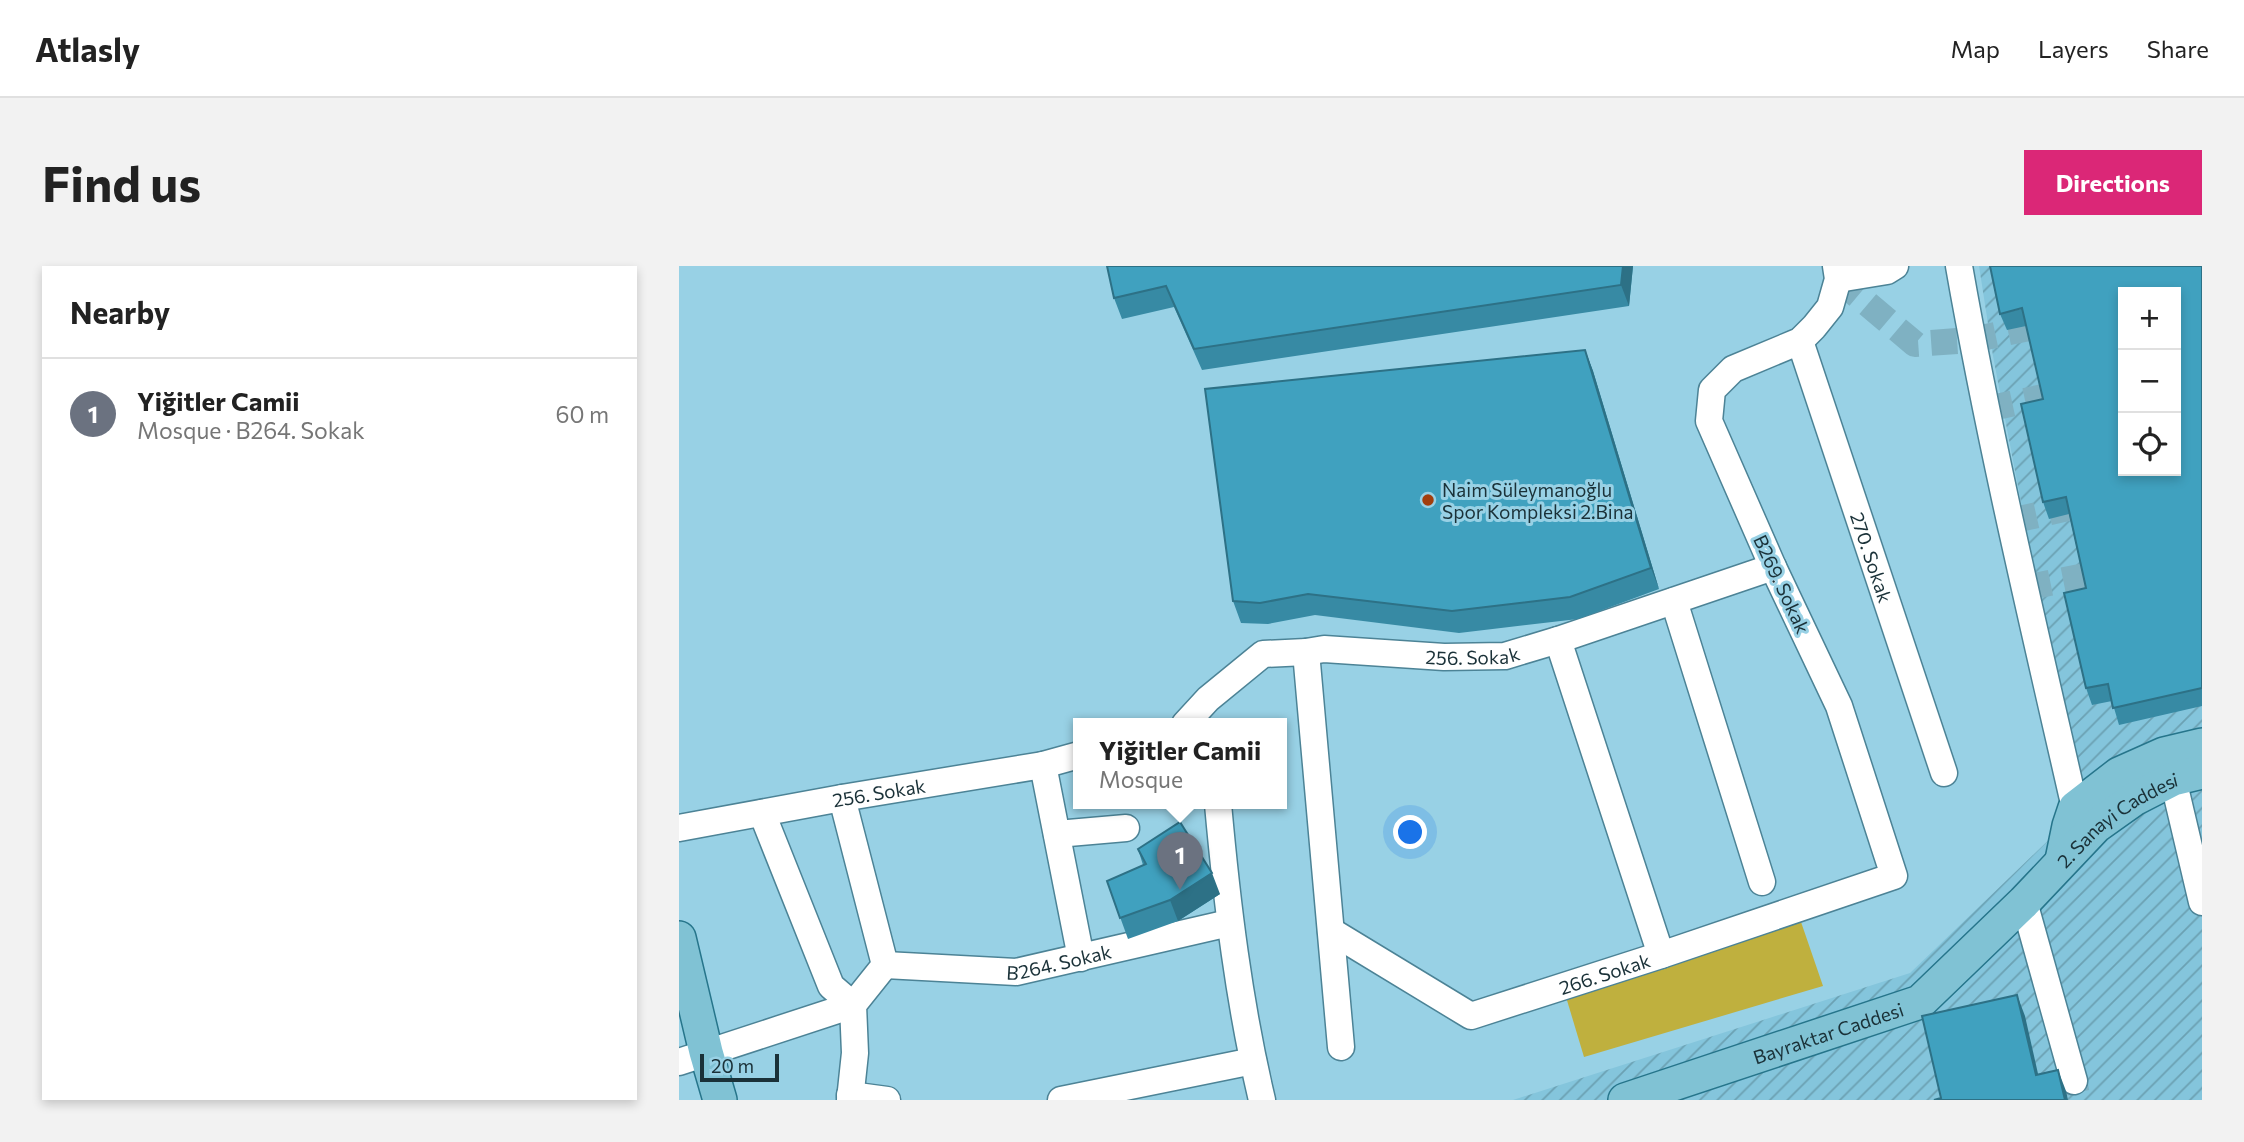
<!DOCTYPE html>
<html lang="en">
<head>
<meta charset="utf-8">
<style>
	:root { --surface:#fff; --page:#f2f2f2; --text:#222; --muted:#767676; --line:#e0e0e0; --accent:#db2777 }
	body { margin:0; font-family:Commissioner,sans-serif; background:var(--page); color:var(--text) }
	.controls { position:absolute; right:21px; top:21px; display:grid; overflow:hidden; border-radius:0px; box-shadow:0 4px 10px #0003 }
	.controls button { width:63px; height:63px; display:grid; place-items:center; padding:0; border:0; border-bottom:2px solid var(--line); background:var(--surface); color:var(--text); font:35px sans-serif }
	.scale { position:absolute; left:21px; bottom:18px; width:79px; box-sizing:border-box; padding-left:7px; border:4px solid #1a3138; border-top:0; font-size:19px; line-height:24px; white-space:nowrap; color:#1a3138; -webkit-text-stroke:5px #98d1e5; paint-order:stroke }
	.you { position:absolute; left:732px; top:567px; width:24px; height:24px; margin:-18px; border:5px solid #fff; border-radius:50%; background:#1a73e8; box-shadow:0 0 0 10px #1a73e833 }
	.badge { display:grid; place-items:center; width:46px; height:46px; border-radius:50%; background:var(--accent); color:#fff; font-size:23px; font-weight:700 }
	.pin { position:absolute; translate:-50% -58px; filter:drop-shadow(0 2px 4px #0008) }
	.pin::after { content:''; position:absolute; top:37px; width:24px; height:21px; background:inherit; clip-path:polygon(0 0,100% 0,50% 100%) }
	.popup { position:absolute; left:394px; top:452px; width:214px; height:91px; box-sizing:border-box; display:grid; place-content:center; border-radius:0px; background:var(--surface); filter:drop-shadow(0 2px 5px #0005); font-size:23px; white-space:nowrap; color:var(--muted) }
	.popup b { font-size:26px; color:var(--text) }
	.popup::after { content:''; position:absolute; left:50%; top:100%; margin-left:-14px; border:14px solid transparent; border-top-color:var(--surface) }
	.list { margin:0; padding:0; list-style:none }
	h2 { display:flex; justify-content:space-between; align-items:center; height:91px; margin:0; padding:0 28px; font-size:30px }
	h2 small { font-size:23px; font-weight:400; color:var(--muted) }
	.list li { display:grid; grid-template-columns:46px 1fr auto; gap:21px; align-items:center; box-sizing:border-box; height:112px; padding:0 28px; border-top:2px solid var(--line) }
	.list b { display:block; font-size:26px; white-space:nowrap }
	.list p { margin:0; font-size:23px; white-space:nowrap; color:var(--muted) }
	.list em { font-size:23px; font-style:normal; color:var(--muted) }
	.icon { flex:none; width:38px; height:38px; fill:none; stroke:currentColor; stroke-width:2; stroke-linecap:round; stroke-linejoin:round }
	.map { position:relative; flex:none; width:1523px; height:834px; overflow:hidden; border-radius:0px }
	header { display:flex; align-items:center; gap:42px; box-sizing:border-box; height:98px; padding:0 35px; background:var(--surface); border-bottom:2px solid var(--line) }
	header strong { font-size:33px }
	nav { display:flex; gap:38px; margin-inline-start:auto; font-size:24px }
	.intro { display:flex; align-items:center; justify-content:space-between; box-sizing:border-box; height:168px; padding:0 42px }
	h1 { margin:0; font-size:49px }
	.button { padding:18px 32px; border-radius:0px; background:var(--accent); color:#fff; font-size:24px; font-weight:700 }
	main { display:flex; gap:42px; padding:0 42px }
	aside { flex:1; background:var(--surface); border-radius:0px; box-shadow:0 4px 10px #0003 }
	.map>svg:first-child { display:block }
	.industrial { fill:url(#industrial-furrows); fill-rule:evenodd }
	.green { fill:#bfb03e }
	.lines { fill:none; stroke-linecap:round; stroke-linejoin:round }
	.minor-tunnel { stroke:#7fb1c2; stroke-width:26; stroke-dasharray:26 13; stroke-linecap:butt }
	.minor-casing { stroke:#4c8396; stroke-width:29 }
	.major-casing { stroke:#26758b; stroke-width:36 }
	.minor { stroke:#fff; stroke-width:26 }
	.major { stroke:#80c2d4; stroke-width:33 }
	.wall { fill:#378aa4 }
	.shaded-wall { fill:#2d7186 }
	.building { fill:#40a1bf; stroke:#2d7186; stroke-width:2; fill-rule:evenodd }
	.poi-dot { fill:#a23e0d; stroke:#98d1e5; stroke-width:2.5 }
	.labels { text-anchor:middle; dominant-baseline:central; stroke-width:6; stroke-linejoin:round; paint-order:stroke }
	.poi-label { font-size:19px; fill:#1a3138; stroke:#98d1e5; text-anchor:start }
	.street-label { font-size:19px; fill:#1a3138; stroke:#98d1e5 }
</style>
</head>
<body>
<header>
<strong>Atlasly</strong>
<nav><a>Map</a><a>Layers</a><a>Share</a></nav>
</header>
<div class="intro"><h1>Find us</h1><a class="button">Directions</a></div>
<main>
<aside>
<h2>Nearby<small></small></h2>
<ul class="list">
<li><span class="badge" style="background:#6b7280">1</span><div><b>Yiğitler Camii</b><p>Mosque · B264. Sokak</p></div><em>60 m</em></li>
</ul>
</aside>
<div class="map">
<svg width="1523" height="834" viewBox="0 0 1523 834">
	<defs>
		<pattern id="industrial-furrows" width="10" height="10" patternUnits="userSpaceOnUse" patternTransform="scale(1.75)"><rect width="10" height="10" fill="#84c5dc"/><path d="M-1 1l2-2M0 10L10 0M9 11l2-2" fill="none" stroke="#6ba1b3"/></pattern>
	</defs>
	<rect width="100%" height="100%" fill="#98d1e5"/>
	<!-- industrial -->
	<path class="industrial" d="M1300 0H1523V834H834L1231 707 1401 544 1314 90ZM1444 26H1497V205H1444Z"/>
	<!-- green -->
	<path class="green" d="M1122 656 1144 720 905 791 887 731Z"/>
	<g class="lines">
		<!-- minor-tunnel -->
		<path class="minor-tunnel" d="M1159 13 1236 78 1293 74 1444 42
			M1308 143 1444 114
			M1332 255 1402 239
			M1346 322 1440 303
			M1305 834 1395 815 1399 834"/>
		<defs>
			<g id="minor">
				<path d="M1280 0C1312 182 1355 362 1396 542"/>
				<path d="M1159 13 1208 5 1216 0"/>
				<path id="s1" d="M1121 75 1265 507"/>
				<path d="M995 335 1083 616"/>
				<path d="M879 374 982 689"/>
				<path d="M627 386 662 781"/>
				<path id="s2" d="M506 458 529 433 584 388 627 386 645 383 765 391 826 390 879 374 1094 301"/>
				<path d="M364 499 402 692"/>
				<path d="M1494 513 1523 636"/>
				<path d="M163 532 206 699 174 739 176 787 171 834"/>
				<path d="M539 538C548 638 560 737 583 834"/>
				<path d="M83 547 152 720 174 739"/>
				<path id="s3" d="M0 562 163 532 364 499 400 489"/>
				<path d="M378 568 447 562"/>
				<path d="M1345 636 1395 815"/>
				<path id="s4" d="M652 665 792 750 982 689 1215 610 1160 440 1094 301 1030 155 1033 124 1054 103 1121 75 1135 61 1151 41 1159 13 1157 0"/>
				<path id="s5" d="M206 699 337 706 550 657"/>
				<path d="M0 796 174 739"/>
				<path d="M171 829 208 834"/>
				<path d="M382 834 574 795"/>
			</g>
			<g id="major">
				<path d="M1383 594 1390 560 1396 542 1440 508 1485 488 1523 479"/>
				<path d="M0 672 27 786 41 834"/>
				<path id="s6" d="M946 834 1241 736 1345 636 1417 560 1455 533 1494 513 1523 506"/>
			</g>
		</defs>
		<!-- minor casing -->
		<use href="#minor" class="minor-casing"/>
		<!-- major casing -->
		<use href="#major" class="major-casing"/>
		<!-- minor -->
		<use href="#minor" class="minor"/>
		<!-- major -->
		<use href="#major" class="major"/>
	</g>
	<!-- wall -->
	<path class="wall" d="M428 0H954L950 40 523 104 495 41 443 53 435 32Z
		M1523 0V440L1440 459 1433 435 1413 439 1407 422V322L1390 248 1370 253 1364 236V133L1347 60 1328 64 1321 48Z
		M906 84 914 105 980 323 899 353 780 367 636 349 589 358 562 357 554 335Z
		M459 583 541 628 499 655 449 673 428 615 464 599Z"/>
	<!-- shaded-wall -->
	<path class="shaded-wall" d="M944 0H954L950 40 942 19Z
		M906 84 914 105 980 323 972 302Z
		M533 607 541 628 499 655 491 634Z
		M1338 729 1346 750 1364 830 1357 809Z
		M1379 804 1387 825 1389 834H1386Z"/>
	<!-- building -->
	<path class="building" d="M428 0H944L942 19 515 83 487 20 435 32Z
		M1311 0H1523V422L1434 442 1429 418 1407 422 1385 327 1407 322 1387 231 1364 236 1342 138 1364 133 1343 42 1321 48ZM1444 26H1497V205H1444Z
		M906 84 972 302 891 331 773 345 629 328 581 337 554 335 526 123Z
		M501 556 533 607 491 634 441 652 428 615 467 598 459 583Z
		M1338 729 1357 809 1379 804 1386 834H1255L1262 832 1243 750Z"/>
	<!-- markers -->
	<circle class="poi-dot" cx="749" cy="234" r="7"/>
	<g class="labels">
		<!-- poi labels -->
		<g class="poi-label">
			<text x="763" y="223">Naim Süleymanoğlu<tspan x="763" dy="22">Spor Kompleksi 2.Bina</tspan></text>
		</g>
		<!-- street labels -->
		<g class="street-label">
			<text stroke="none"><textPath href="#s1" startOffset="228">270. Sokak</textPath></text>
			<text transform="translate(1103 318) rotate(65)">B269. Sokak</text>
			<text stroke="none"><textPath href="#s2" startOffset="315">256. Sokak</textPath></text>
			<text stroke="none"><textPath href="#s3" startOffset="203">256. Sokak</textPath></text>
			<text stroke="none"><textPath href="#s6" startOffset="581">2. Sanayi Caddesi</textPath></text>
			<text stroke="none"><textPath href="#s5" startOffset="175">B264. Sokak</textPath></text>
			<text stroke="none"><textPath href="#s4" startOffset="304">266. Sokak</textPath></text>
			<text stroke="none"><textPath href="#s6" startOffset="214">Bayraktar Caddesi</textPath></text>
		</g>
	</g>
</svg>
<div class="controls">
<button>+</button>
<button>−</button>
<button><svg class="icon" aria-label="locate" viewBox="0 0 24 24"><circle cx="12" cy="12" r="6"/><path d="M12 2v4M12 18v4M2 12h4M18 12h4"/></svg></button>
</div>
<div class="scale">20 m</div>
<div class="you"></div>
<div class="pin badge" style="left:501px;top:624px;background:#6b7280">1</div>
<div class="popup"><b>Yiğitler Camii</b>Mosque</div>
</div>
</main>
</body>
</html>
